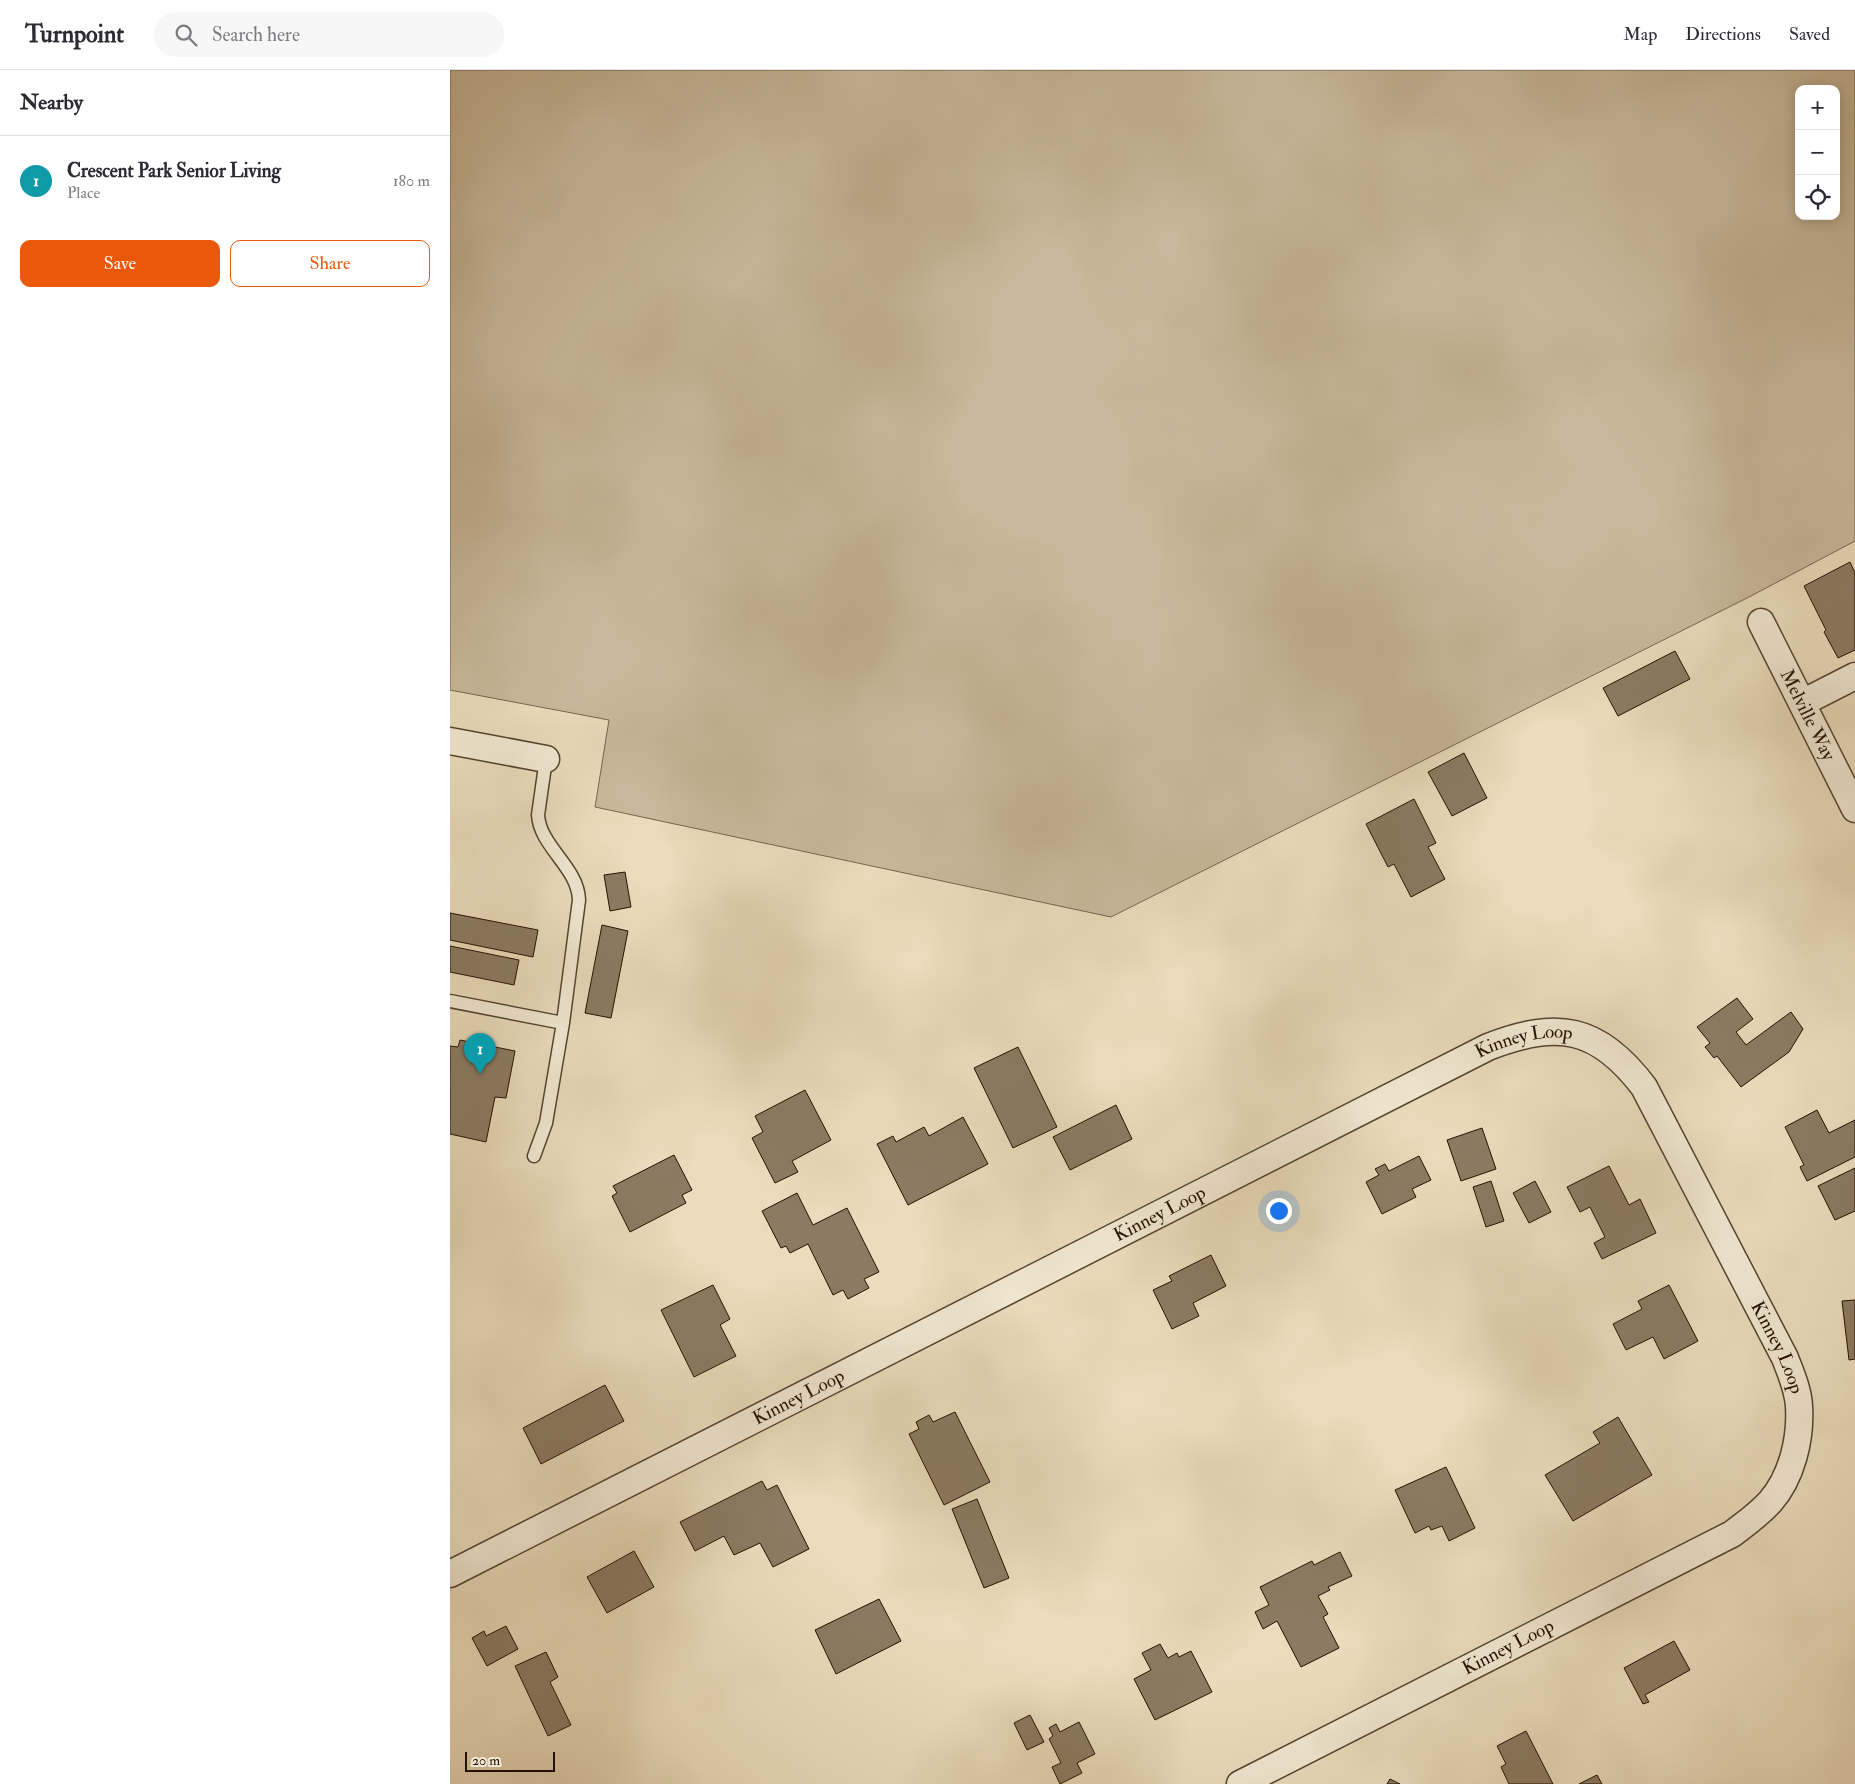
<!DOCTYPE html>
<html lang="en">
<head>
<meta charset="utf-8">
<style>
	:root { --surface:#fff; --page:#f7f7f7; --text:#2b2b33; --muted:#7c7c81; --line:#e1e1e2; --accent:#ea580c }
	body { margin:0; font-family:"IM FELL Double Pica",serif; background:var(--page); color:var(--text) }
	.controls { position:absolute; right:15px; top:15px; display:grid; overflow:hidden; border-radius:10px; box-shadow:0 2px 12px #0003 }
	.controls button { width:45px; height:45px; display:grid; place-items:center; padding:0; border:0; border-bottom:1px solid var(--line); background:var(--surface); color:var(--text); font:25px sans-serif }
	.scale { position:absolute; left:15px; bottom:12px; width:90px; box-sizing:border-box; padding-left:5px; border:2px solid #241100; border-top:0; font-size:14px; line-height:18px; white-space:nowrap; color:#241100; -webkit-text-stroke:4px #f1e8d3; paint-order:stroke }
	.you { position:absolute; left:828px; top:1140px; width:18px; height:18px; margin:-12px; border:4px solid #fff; border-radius:50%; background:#1a73e8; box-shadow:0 0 0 8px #1a73e833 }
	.badge { display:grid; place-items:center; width:32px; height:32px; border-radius:50%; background:var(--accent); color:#fff; font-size:16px; font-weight:700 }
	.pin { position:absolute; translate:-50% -41px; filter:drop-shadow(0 1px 2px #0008) }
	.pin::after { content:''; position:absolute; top:26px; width:18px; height:15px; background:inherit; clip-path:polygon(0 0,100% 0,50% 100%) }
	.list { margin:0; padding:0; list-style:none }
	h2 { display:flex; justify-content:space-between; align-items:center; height:65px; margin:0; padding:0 20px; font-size:21px }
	h2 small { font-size:16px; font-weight:400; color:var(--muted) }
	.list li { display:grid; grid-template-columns:32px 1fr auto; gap:15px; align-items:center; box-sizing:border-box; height:90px; padding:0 20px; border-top:1px solid var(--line) }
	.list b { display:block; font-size:19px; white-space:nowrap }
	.list p { margin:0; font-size:16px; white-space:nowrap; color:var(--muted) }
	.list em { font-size:16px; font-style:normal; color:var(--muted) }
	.actions { display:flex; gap:10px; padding:15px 20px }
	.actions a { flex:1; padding:11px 0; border:1px solid var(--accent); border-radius:10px; text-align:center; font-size:18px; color:var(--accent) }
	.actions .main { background:var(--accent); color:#fff }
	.icon { flex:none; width:28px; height:28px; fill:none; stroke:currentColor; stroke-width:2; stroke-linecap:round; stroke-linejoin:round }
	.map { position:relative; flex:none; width:1405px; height:1714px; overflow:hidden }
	header { display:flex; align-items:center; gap:30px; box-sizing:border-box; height:70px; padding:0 25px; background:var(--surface); border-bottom:1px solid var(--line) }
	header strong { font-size:24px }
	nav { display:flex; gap:28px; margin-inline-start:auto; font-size:18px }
	.search { width:350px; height:45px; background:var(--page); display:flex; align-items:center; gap:12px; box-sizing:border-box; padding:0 18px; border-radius:28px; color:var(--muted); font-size:19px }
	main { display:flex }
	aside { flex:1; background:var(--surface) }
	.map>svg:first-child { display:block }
	.green { fill:#c8b99c; stroke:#76654e; fill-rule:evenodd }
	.building { fill:#8b7b62; stroke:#241100 }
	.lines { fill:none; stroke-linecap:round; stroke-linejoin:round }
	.lane-casing { stroke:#56442f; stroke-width:15 }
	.street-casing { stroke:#56442f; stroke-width:29 }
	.lane { stroke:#f1e8d3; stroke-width:12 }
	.street { stroke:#f1e8d3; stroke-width:26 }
	.labels { text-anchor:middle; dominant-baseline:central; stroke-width:5; stroke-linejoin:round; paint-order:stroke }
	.street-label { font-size:19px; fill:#241100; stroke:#f1e8d3 }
</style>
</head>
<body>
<header>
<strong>Turnpoint</strong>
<div class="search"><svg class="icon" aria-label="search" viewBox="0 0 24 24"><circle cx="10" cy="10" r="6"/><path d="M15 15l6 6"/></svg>Search here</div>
<nav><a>Map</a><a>Directions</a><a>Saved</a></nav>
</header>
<main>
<aside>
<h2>Nearby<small></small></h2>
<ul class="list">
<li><span class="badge" style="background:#0f9aa8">1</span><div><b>Crescent Park Senior Living</b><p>Place</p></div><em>180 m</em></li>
</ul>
<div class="actions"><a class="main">Save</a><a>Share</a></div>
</aside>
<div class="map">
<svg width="1405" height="1714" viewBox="0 0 1405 1714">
	<rect width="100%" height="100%" fill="#eadcbc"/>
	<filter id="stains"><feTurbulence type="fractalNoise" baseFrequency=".004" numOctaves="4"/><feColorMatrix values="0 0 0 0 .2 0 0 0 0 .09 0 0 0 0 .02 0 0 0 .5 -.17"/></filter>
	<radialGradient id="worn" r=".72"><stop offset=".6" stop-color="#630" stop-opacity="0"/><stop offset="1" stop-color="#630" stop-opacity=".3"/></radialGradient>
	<!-- green -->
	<path class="green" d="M0 0H1405V471L1301 526 661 847 145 737 159 650 0 620ZM1349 19H1386V146H1349Z"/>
	<!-- building -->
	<path class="building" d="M1400 492 1405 503V580L1388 588 1374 562 1376 560 1354 516Z
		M1225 581 1240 609 1168 646 1153 618Z
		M1014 683 1037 728 1002 746 978 702Z
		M964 729 986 773 978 777 995 809 961 827 944 794 938 797 916 754Z
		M175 802 181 837 160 841 154 805Z
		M0 843 88 860 83 887 0 870Z
		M152 855 178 861 161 948 135 943Z
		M0 876 69 890 64 915 0 902Z
		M1287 928 1303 949 1286 962 1296 975 1341 942 1353 959 1339 982 1291 1017 1267 986 1264 988 1255 977 1260 973 1247 957Z
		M10 970 65 981 56 1028 45 1027 36 1072 0 1064V976L8 977Z
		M568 977 607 1057 563 1078 524 998Z
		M355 1020 381 1070 342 1091 348 1102 325 1113 302 1068 313 1062 305 1046Z
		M666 1035 682 1069 620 1100 603 1067Z
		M1367 1040 1379 1063 1405 1050V1087L1357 1111 1350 1097 1354 1095 1335 1057Z
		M513 1047 538 1094 458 1135 427 1074 443 1066 446 1072 474 1057 479 1066Z
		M1032 1058 1046 1099 1011 1111 997 1070Z
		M224 1085 242 1120 232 1125 236 1133 180 1162 162 1126 167 1123 163 1116Z
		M969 1086 981 1110 962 1119 966 1127 932 1144 916 1112 929 1105 925 1099 935 1094 939 1101Z
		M1159 1096 1179 1135 1190 1129 1206 1163 1152 1189 1144 1173 1155 1167 1140 1137 1130 1142 1117 1117Z
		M1405 1098V1141L1385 1150 1368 1116Z
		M1041 1111 1054 1151 1036 1157 1023 1117Z
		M1085 1111 1101 1142 1079 1153 1063 1123Z
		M347 1123 363 1155 397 1138 429 1202 414 1209 419 1218 398 1229 393 1220 383 1225 358 1174 340 1183 336 1176 331 1178 312 1141Z
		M761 1185 776 1216 743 1233 749 1246 722 1259 703 1220 722 1211 719 1206Z
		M263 1215 280 1249 270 1255 286 1286 244 1307 211 1240Z
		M1219 1215 1248 1271 1214 1289 1203 1267 1176 1280 1163 1254 1192 1239 1188 1231Z
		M1405 1230V1289L1399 1290 1392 1231Z
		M155 1315 174 1351 91 1394 73 1358Z
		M505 1342 540 1412 494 1435 459 1364 469 1359 466 1352 479 1345 483 1352Z
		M1168 1347 1202 1405 1123 1451 1095 1405 1150 1373 1143 1362Z
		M996 1397 1025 1458 999 1471 992 1456 981 1460 979 1456 965 1463 945 1420Z
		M312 1411 317 1420 327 1415 359 1479 323 1497 310 1473 284 1485 274 1466 245 1481 230 1452Z
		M527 1429 559 1508 534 1518 502 1439Z
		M184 1481 204 1517 157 1543 137 1507Z
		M890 1482 902 1506 878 1517 880 1520 868 1526 878 1544 873 1547 889 1578 851 1597 827 1551 813 1559 805 1542 819 1535 810 1517 862 1491 864 1495Z
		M429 1529 451 1571 386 1604 365 1560Z
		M56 1556 68 1579 37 1596 22 1568 34 1561 36 1566Z
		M1224 1571 1240 1600 1195 1625 1199 1632 1193 1634 1174 1598Z
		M710 1574 718 1588 727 1583 729 1587 741 1581 762 1622 705 1650 684 1609 701 1600 692 1583Z
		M96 1582 108 1607 100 1612 121 1655 98 1666 65 1596Z
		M580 1645 594 1672 577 1680 564 1653Z
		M629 1652 645 1684 627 1693 632 1703 610 1714 602 1697 611 1693 599 1669 603 1666 599 1658 606 1654 610 1662Z
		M1076 1661 1103 1714H1059L1051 1697 1056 1694 1047 1676Z
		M1147 1705 1152 1714H1129Z
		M940 1709 950 1714H937Z"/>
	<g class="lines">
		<defs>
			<path id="lane" d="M0 931 113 953
				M84 1086 96 1053 113 953 129 830C128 797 90 777 88 745L96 689"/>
			<g id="street">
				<path id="s1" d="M1311 552 1405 739"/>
				<path d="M1352 633 1405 606"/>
				<path d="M0 671 96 689"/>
				<path id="s2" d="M0 1504 1038 977C1107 950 1148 956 1194 1017L1335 1288C1341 1304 1348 1319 1349 1336 1351 1369 1342 1407 1320 1432 1308 1445 1295 1454 1282 1464L790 1714"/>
			</g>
		</defs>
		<!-- lane casing -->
		<use href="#lane" class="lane-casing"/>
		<!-- street casing -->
		<use href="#street" class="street-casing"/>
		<!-- lane -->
		<use href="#lane" class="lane"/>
		<!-- street -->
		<use href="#street" class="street"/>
	</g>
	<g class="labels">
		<!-- street labels -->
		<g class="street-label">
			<text stroke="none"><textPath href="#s1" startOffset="104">Melville Way</textPath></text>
			<text stroke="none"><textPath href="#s2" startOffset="1201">Kinney Loop</textPath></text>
			<text stroke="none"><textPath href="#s2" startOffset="796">Kinney Loop</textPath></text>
			<text stroke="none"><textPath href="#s2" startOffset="1635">Kinney Loop</textPath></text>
			<text stroke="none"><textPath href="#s2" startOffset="391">Kinney Loop</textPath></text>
			<text transform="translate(1058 1577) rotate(-27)">Kinney Loop</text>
		</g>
	</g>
	<rect width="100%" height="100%" filter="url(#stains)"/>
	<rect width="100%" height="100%" fill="url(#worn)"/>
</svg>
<div class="controls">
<button>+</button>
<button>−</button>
<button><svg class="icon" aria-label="locate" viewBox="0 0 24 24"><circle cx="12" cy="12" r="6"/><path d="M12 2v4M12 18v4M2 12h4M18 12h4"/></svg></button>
</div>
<div class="scale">20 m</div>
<div class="you"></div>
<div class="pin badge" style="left:30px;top:1004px;background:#0f9aa8">1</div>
</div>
</main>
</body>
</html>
